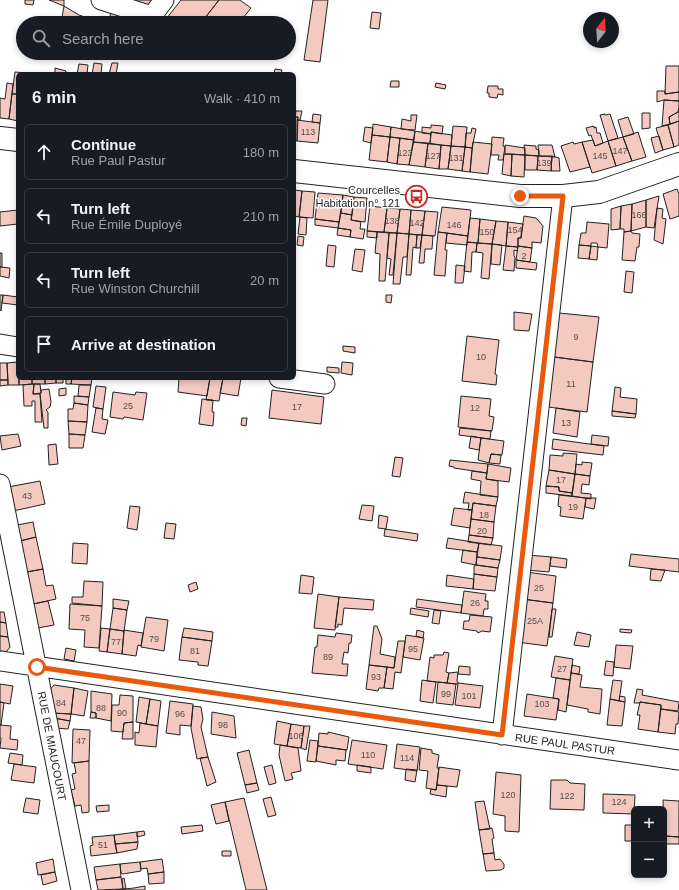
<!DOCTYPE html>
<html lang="en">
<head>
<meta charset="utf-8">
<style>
	:root { --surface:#171b24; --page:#242831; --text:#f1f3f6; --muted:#9ea1a6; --line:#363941 }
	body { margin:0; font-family:Helvetica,sans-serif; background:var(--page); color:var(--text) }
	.controls { position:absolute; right:12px; bottom:12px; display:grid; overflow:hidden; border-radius:6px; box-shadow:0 2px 6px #0003 }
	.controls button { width:36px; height:36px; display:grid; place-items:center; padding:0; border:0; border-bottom:1px solid var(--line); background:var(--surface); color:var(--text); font:20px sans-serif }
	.compass { position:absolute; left:583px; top:12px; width:36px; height:36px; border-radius:50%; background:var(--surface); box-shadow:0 2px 6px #0003; rotate:17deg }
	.stop { position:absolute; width:12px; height:12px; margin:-9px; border:3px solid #ea580c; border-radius:50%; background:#fff }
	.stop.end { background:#ea580c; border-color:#fff; box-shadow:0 1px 4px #0008 }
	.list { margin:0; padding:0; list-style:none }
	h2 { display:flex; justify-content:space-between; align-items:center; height:52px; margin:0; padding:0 16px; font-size:17px }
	h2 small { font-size:13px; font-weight:400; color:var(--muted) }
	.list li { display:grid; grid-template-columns:26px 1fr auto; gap:12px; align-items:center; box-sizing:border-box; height:56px; margin:0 8px 8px; padding:0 8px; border:1px solid var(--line); border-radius:6px }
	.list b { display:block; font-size:15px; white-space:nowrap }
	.list p { margin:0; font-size:13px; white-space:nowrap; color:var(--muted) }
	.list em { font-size:13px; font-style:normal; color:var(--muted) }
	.icon { flex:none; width:22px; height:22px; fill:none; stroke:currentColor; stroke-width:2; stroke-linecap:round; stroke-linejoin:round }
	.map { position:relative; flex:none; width:679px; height:890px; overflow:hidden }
	.search { position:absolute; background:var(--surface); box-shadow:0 2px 6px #0003; left:16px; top:16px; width:280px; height:44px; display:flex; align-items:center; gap:10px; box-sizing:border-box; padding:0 14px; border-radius:22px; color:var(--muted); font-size:15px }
	.panel { position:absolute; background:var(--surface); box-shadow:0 2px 6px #0003; left:16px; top:72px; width:280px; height:308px; border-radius:6px }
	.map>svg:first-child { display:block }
	.building { fill:#f3c9c0; stroke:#222 }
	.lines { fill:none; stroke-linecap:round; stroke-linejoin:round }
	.minor-casing { stroke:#222; stroke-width:21 }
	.major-casing { stroke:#222; stroke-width:24 }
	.minor { stroke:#fff; stroke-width:19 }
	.major { stroke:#fff; stroke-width:22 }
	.route { stroke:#ea580c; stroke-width:5 }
	.labels { text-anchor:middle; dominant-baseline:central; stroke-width:3; stroke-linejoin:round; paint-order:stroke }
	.number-label { font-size:9px; fill:#564c4a }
	.poi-label { font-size:11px; fill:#222; stroke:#fff; text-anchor:end }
	.street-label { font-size:11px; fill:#222; stroke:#fff }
</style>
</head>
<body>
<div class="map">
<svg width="679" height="890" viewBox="0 0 679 890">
	<rect width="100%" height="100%" fill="#fff"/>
	<!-- building -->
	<path class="building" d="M25 0H34L33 5 25 4Z
		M49 0H64V6Z
		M135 0H153L147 8Z
		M181 0H219L201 23H163Z
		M219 0H240L251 8 239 23H201Z
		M313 0H328L320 62 304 60Z
		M64 6 79 15 102 23H61Z
		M112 8 123 11 120 20 110 16Z
		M123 11 135 16 133 23H125L119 21Z
		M372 12 381 13 379 29 370 28Z
		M204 53H215L209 60Z
		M94 63 102 64 101 74H92Z
		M112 63H118L116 74H109Z
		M79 64 88 65 87 74H77Z
		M666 66H679V92L665 94Z
		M55 68 66 71 65 74H55Z
		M275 69 282 70 281 74H274Z
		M15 72 27 73 26 74H18V94H12Z
		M391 81H399V87H390Z
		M7 83 13 84 9 119 0 118V98L5 99Z
		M436 83 446 85 445 89 435 87Z
		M488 86H498V89H503V95L498 94 497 98 489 97V93H487Z
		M657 91H665V94L679 92V101L664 100 657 102Z
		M12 94H18V121L9 119Z
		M664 100 679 101V107L678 112 669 117 670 124 662 126Z
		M296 111H302L300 120H297L298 117H295Z
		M678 112H679V121L670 124 669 117Z
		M642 113H650V128L642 129Z
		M313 114 321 115 320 123 312 122Z
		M605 114V115L610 114 618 138 608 141 600 115Z
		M411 115H417L415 130 401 129 402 119 411 121Z
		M294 117H298L297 141H294Z
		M628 117 634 134 623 137 618 120Z
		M297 120 320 123 318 143 297 141Z
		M679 121V145L674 147 668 125Z
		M373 124 391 127 390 137 372 135Z
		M431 125 443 126 442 134 431 132V134L422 133V127L431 128Z
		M668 125 674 147 663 150 656 128Z
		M453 126 467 127 465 147 451 146Z
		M594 126V128L596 127 597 133H600L603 143 595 146 591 135 589 136 586 128Z
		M365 127 373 128 371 143 363 141Z
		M391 127 415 131 414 140 390 137Z
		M472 128 476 129 472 148 465 147 466 133H471Z
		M415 131 431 134 430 144 413 142Z
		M431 132 452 135 451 146 430 144Z
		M638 132 646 157 632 161 623 137Z
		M372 135 390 137 387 162 369 160Z
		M659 136 663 150 655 153 651 138Z
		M390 137 400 138 397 164 387 162Z
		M492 137 504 138 503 146 505 147 503 160H498L499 155H491Z
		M623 137 632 161 616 166 608 141Z
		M400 138 414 140 409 165 397 164Z
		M593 140 595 146 608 141 616 166 592 173 582 142Z
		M413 142 428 143 425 167 409 165Z
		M473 142 492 144 488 174 470 172Z
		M573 142 574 144 582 142 590 167 570 172 561 146Z
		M428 143 441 145 439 169 425 167Z
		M441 145 451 146 448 169H439Z
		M505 145 525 148V155L505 154Z
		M524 145 536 146V149L539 150V156L525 155Z
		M538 145H552L555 157 539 156Z
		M451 146 465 147 462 171 448 169Z
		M465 147 472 148 470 172 462 171Z
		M504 154H512L511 176 502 174Z
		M512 154 525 155 524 177 511 176Z
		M525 155 538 156 537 170H525Z
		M538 156H552L551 171 537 170Z
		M552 156 559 158 560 171H551Z
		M677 189 679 194V216L670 219 663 194Z
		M294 190 302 191 299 217 294 216Z
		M302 191 315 192 313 218 299 217Z
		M318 193 343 195 339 222 315 219Z
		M343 195 354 197 352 215 341 213Z
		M659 196 654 228 646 227V200Z
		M354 197 367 198 365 222 351 220Z
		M646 200V227L631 231 632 204Z
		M632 204 631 231 624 232V229H620L621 206Z
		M370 206 387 208 384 232 367 231Z
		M621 206 620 229 611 230V209Z
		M442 207 471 210 468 236 438 232Z
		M387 208 400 209 397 233 384 232Z
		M657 208 663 209 662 218 666 219 663 244 654 240Z
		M400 209 411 210 409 234 397 233Z
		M18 210V224L0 226V212Z
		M411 210 425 211 422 235 409 234Z
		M425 211 438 212 435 236 422 235Z
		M341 213 352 215 351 220 361 222 360 229H365L363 239 350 237 351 230 338 228Z
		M524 216 536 218 543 226 541 243 532 242V248L518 246V238H521V236Z
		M300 217 307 218 306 235 298 234Z
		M470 218 480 219 478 243 467 242Z
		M315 219 339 222 338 228 315 225Z
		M480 219 496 221 492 244 478 243Z
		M496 221 508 222 506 246 492 244Z
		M508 222 523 224 521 238H518V247L506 246Z
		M587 222 609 224 607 248 598 247 597 243H591V246L579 245 581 233H586Z
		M338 228 351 230 350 237 337 235Z
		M367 231 377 232V238L367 237Z
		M631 231 632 233 640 234 639 247H637L635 261 622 260 624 232Z
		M377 232 389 233 385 281H379L380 254 375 253Z
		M438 232 447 233 445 250H447L445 276 434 275Z
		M389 233H397L393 275H389L391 259 387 258Z
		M397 233 409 234 407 257H403L400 284H393Z
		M447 233 468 236 467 245 446 243Z
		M409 234 417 235 416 248 413 247 411 275H406Z
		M417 235H422L420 248H416Z
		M422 235 433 236 432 249H425L424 263H419Z
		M298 236 304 237 303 246 297 245Z
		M467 242 477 243 476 252H472L471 272 464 271Z
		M477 243 492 244 489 279 481 278 483 253 476 252Z
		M492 244 502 245 500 265 491 264Z
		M328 245 336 246 334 267 326 266Z
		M579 245 591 246 589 259 578 258Z
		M506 246 518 247 517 251 514 250V256L515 257 514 271 503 270Z
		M518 246 532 248 530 262 516 260Z
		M591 246 598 247 597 260 589 259Z
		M355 249 365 250 362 272 352 270Z
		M0 253H2V267H0Z
		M516 260 537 263 536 270 516 268Z
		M456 265 465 266 463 283H455Z
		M0 267 10 268 9 278 0 276Z
		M626 271 634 272 632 293 624 292Z
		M0 295H3L1 311 0 310Z
		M3 295 18 297V305L2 303Z
		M386 295H392L391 303 386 302Z
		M514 312 532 314 529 331 514 330Z
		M559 313 599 317 593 362 554 357Z
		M467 336 499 340 495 374 497 375 496 385 462 381Z
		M343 346 355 347V353L343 351Z
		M554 357 593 362 587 412 548 407Z
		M18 362V378H19V385H8L7 363Z
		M342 362 353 363 352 375 341 373Z
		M0 363H7L8 380H0Z
		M327 367 339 368V373L327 372Z
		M19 378H32V384L19 385Z
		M32 378H45V384H32Z
		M45 378H56V383L45 384Z
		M56 378H63V383H56Z
		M66 378H72L71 384H66Z
		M72 378H92L91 385 71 384Z
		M179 378H210L207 396 178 392Z
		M210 378H223L219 401 206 400Z
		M223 378H241L238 396 220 393Z
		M0 380H8V385L0 386Z
		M32 384H34L33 394H40L42 422H35V401H32V406H24L23 385Z
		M34 384H40L41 393 33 394Z
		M79 385H91L89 397 78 396Z
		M96 386 106 387 103 409 93 407Z
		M615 387 621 388 620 397 637 399 636 414 612 411Z
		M66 388V395L59 396V389Z
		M49 389 51 402 50 407 46 410 48 412V428H44L40 394 41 393V390Z
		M272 390 324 397 321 424 269 418Z
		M113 392 135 395 136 392 147 393 143 420 124 417 123 419 110 417Z
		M74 396 89 397 88 405 74 403Z
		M461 396 491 399 489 416 494 417 492 431 458 427Z
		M202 399 213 400 212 412H214L213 426 199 424Z
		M74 403 88 405 87 422 68 421V409H73Z
		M96 408 103 409 102 419 108 420 105 434 92 432Z
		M556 408 580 412 577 437 553 433Z
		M612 411 636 414 635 418 612 416Z
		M242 418H247L246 426 241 425Z
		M68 421 87 422 85 435 69 434Z
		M460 428 491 431 490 439 459 435Z
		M18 434 21 446 2 450 0 436Z
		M69 434 85 435 83 448H69Z
		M592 435 609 437 608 446 591 444Z
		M471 436 481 438 479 450 469 448Z
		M481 438 504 441 502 455 491 454 489 463 478 460Z
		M553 439 604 446 603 455 552 449Z
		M56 444 58 464 49 465 48 445Z
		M563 453 577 454 575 474 549 470 550 455 563 456Z
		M491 454 501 455 500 464 489 463Z
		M395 457 403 458 400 477 392 476Z
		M450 460 488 464 487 473 454 468V467L449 466Z
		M582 462 592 463 590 476 575 474 576 464 582 465Z
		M488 464 511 468 509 482 486 479Z
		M549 470 575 474 572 493 559 491V487L546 486Z
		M472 471 487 473 486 479 498 481V497L480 495 481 481 471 479Z
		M575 474 590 476 589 485 582 484 581 493 591 494V499L572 496Z
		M40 481 45 504 13 511 8 487Z
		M546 486 559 487V491L572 493V496L546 493Z
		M465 492 498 497 496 506 473 503 472 510H468L469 503H463Z
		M559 495 586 498 583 519 560 516 561 507 558 506Z
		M586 498H596L594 509 585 507Z
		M473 503 496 506 494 522 471 519Z
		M362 505 374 506 372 521 359 519Z
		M130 506 140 507 137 530 127 528Z
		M454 508 472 510 470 528 451 525Z
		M379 515 388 517 386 529 378 528Z
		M471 519 494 522 493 538 469 535Z
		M33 522 36 537 20 541 17 525Z
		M166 523 176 524 174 539 164 538Z
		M385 529 418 534 417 541 384 536Z
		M469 535 493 538 491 545 468 542Z
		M36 537 43 569 27 572 20 541Z
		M448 538 479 543 477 552 446 548Z
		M73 543 88 544 87 564 72 563Z
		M479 543 502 546 500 560 477 557Z
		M463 550 477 552 476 565 461 562Z
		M631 554 679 559V572L629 566Z
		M528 555 551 557 549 572 526 570Z
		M477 557 500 560 498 568 476 565Z
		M551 557 567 559 566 568 550 566Z
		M476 565 498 568 497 577 474 574V566Z
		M43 569 46 586 53 585 56 599 33 604 27 572Z
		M651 569 665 570 661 581 650 580Z
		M526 572 556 576 553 603 522 599Z
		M474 574 497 577 495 591 473 589Z
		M301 575 314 577 312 594 299 593Z
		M447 575 474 579 473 589 446 586Z
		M84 581 103 582 102 606 72 603V597H83Z
		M196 582 198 589 190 592 188 585Z
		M464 591 486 594 485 601H488V609H484L483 616 461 613Z
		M318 594 339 597 335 630 314 628Z
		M339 597 374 600 373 610 344 608 342 625 338 624V627H335Z
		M113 599 129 601 127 610 113 608Z
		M417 599 462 605 461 613 416 607Z
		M522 599 553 603 547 646 517 642Z
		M48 601 54 625 38 628 33 604Z
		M70 604 102 606 99 648 84 647 85 630 69 629Z
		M113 608 127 610 124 631 110 629Z
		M411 608 429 611 428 617 410 614Z
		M552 609H556L552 637H549Z
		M434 610 441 611 439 624 432 623Z
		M0 612H4L6 623 0 622Z
		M470 615 492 617 490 632 482 631 478 633 477 631 463 629 464 621H469Z
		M146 617 168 620 164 651 141 647Z
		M0 622 6 623 8 637 0 636Z
		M374 626H377L382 639 380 654 395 657 394 668 369 665Z
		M101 628 110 629 107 652 99 651Z
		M184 628 213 632 212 641 182 637Z
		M110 629 124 631 122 654 107 652Z
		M620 629 632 630 631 633 620 632Z
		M124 630 143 633 141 646 138 645 136 656 122 654Z
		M417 630 424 632 423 638 416 636Z
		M577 632 591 635 589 647 574 645Z
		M336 633 352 635 351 643H349L348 653 344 652 342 664H348L347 676 312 673 315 647H317L318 635 335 637Z
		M406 635 424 638 420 660 403 657Z
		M0 636 8 637 10 647 6 652 0 651Z
		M182 637 212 641 208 666 198 665V662L179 660Z
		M398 641H405L401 673 395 672 393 689 384 688 387 667 394 668Z
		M616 645 633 646 630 669 614 667Z
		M66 648 76 650 74 661 64 659Z
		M444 652 449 653 446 672 449 673 447 683 427 681 430 657 434 658V655H443Z
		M555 656 573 659 570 680 551 677Z
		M606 661 614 662 613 676 604 675Z
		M369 665 387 667 384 688H379L378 691 366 689Z
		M572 665 580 667 579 674 571 673Z
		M459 666 470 667V675L458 674Z
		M458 672 457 681 458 683 456 684 447 683 449 673Z
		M571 673 582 675 580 687 602 689 600 714 588 712V709L567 705Z
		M556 678 570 680 566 712 558 710 559 699 553 698Z
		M422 680 436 682 433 703 420 701Z
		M613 680 622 681 619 701 610 699Z
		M438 682 456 684 453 705 436 703Z
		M458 683 483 686 480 708 455 705Z
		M0 684 13 686 10 704 0 702Z
		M54 685 74 688 71 714 52 713 48 692Z
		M74 688 88 691 84 716 71 714Z
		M637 689 643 690 642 695 679 702 678 711 661 709V705L640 702 639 703H634Z
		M91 691 112 694 111 721 96 718V713L91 712Z
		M527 694 559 699 556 720 524 716Z
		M120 695 133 696V722L124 723 123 732 111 731 112 705H119Z
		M620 696 625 697V702L619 701Z
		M139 697 150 699 146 724 136 722Z
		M150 699 161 701 158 726 146 724Z
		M610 699 625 702 622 726 607 725Z
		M170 701 193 704 191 726 180 725V735L166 733Z
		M0 702 4 703 1 725H0Z
		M640 702 661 705 658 732 638 729 640 715H637Z
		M193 706 201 707 203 719 201 727 208 757 197 759 191 728Z
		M661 709 679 712 678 724H676L675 734 658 732Z
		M91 712 96 713V718H90Z
		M212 712 234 716 236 738 211 734Z
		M52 713 71 714 70 721 54 718Z
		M54 718 70 721 68 729 55 728Z
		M277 721 291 724 287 746 274 744Z
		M133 722V739H122L124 723Z
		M140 723 158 726 156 747 135 745V732L139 733Z
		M291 724 304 726 301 748 287 746Z
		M0 725 11 726 10 739 18 740 17 750 0 748 1 738 0 737Z
		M304 726H310L306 750 301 748Z
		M73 729 90 730 89 761 72 763Z
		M328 732 349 737 347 750 318 746 319 733 328 734Z
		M310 740 318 741 316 762 307 761Z
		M352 740 387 745 383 769 348 764Z
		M397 744 420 747 417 771 394 768Z
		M280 745 298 748 301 771 291 773 293 779 285 781 279 755Z
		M318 746 346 750 345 761 336 760V765L316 761Z
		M421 748 432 750V753L439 755 437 768H439L436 790 426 788 428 771 419 770Z
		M249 750 257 783 245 785 237 753Z
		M10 753 23 755 22 765 8 763Z
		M208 757 216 782 207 786 200 758Z
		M89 761V812L82 813 81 805 75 806 71 790 75 789 72 774 76 773 74 763Z
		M14 764 36 767 34 783 11 780Z
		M272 765 276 783 269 785 264 767Z
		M357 765 371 767V773L357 771Z
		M439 767 460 770 457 787 437 785Z
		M406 769 417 770 415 782 405 780Z
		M496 772 521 775 519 832 505 831V816L493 814Z
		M551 780H567L570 783 585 784 584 810 550 809Z
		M257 783 259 790 247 793 245 785Z
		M437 785 447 786 446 797 430 794 431 789 436 790Z
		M603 794 635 795 634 814 603 813Z
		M271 797 276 815 268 817 263 799Z
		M26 798 40 800 38 814 23 812Z
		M244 798 267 890H246L225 802Z
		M663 800 679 801V837L664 836Z
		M484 801 490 829 479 830 475 802Z
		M225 802 229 821 216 824 211 805Z
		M109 805V811L97 812 96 806Z
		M202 825 203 831 182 834 181 827Z
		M625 825H633V841H625Z
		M492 828 494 838 492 839 494 853 483 854 479 830Z
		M144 831 145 835 137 837V832Z
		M137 832 138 842 115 844 114 835Z
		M114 835 117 853 91 856 90 846 93 845 92 837Z
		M666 836 679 837V844H666Z
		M138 842 137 849 117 853 115 844Z
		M222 851H231V856H222Z
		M494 853 495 860 500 859 504 864V868L501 870 486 871 483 854Z
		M53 859 55 872 38 875 36 863Z
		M162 859 164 872 148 874 147 868 141 869 140 862Z
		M140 862 141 871 123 874 121 873 120 864Z
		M120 864 121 877 96 880 94 867Z
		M55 872 57 881 43 885 41 875Z
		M164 872V883L149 884 148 874Z
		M121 877 123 889 98 890 96 880Z
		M124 878 126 889H123L122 879Z
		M145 886V890H115L134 888Z"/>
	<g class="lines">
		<defs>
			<path id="minor" d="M101 0 152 16 164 0
				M0 344 18 347
				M279 378 325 384
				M0 484 81 890
				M0 661 679 760
				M502 735 563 196"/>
			<path id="major" d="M0 138 18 140
				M294 171 520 196H563L599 192 679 164"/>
		</defs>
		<!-- minor casing -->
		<use href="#minor" class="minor-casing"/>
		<!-- major casing -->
		<use href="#major" class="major-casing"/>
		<!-- minor -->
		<use href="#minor" class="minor"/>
		<!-- major -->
		<use href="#major" class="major"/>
	</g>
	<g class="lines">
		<!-- route -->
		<path class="route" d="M37 667 502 735 563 196H520"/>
	</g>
	<!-- icons -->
	<defs>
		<symbol id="bus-ring" viewBox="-11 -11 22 22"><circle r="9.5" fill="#fff" stroke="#c62828" stroke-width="1.5"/><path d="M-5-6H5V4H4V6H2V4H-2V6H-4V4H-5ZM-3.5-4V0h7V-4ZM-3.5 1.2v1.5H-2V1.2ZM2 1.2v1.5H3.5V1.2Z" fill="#c62828"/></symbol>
	</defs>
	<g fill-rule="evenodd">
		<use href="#bus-ring" x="404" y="184" width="25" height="25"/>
	</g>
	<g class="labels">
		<!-- number labels -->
		<g class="number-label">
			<text x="308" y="132">113</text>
			<text x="620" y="151">147</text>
			<text x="405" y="153">123</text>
			<text x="433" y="156">127</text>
			<text x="600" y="156">145</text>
			<text x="456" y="158">131</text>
			<text x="544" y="163">139</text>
			<text x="639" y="215">166</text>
			<text x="392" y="221">138</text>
			<text x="417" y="223">142</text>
			<text x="454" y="225">146</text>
			<text x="515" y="230">154</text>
			<text x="487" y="232">150</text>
			<text x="524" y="256">2</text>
			<text x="576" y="337">9</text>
			<text x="481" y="357">10</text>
			<text x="571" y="384">11</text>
			<text x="128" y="406">25</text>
			<text x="297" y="407">17</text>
			<text x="475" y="408">12</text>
			<text x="566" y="423">13</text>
			<text x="561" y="480">17</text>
			<text x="27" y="496">43</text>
			<text x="573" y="507">19</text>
			<text x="484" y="515">18</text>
			<text x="482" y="531">20</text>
			<text x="539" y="588">25</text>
			<text x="475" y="603">26</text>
			<text x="85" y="618">75</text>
			<text x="535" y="621">25A</text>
			<text x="154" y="639">79</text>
			<text x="116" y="642">77</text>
			<text x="413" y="649">95</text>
			<text x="195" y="651">81</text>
			<text x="328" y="657">89</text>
			<text x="562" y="669">27</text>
			<text x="376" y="677">93</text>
			<text x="446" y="694">99</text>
			<text x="469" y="696">101</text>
			<text x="61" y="703">84</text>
			<text x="542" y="704">103</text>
			<text x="101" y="708">88</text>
			<text x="122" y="713">90</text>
			<text x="180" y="714">96</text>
			<text x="223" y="725">98</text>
			<text x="296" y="736">106</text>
			<text x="81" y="741">47</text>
			<text x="368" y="755">110</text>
			<text x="407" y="758">114</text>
			<text x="508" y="795">120</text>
			<text x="567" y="796">122</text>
			<text x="619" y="802">124</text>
			<text x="103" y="845">51</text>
		</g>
		<!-- poi labels -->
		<g class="poi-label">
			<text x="400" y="190">Courcelles<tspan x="400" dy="13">Habitation n° 121</tspan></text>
		</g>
		<!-- street labels -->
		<g class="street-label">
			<text transform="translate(565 744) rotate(8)">RUE PAUL PASTUR</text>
			<text transform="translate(52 746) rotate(79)">RUE DE MIAUCOURT</text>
		</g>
	</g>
</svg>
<div class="controls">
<button>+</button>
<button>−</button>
</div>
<svg class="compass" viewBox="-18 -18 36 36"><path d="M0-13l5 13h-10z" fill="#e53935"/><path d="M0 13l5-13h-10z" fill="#9ea1a6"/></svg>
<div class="stop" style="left:37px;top:667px"></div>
<div class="stop end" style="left:520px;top:196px"></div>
<div class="search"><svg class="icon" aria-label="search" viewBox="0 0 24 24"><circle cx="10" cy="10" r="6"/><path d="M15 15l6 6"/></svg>Search here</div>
<section class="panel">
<h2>6 min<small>Walk · 410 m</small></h2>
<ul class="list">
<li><svg class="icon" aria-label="ahead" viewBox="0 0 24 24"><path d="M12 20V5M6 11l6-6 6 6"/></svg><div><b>Continue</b><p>Rue Paul Pastur</p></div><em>180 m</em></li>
<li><svg class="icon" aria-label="left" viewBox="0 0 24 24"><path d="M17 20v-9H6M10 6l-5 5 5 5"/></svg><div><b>Turn left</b><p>Rue Émile Duployé</p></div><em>210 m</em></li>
<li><svg class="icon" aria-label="left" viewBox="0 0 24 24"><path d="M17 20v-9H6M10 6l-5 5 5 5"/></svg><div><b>Turn left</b><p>Rue Winston Churchill</p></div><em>20 m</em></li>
<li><svg class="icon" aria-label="arrive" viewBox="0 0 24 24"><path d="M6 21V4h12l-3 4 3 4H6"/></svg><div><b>Arrive at destination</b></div></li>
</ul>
</section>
</div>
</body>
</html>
